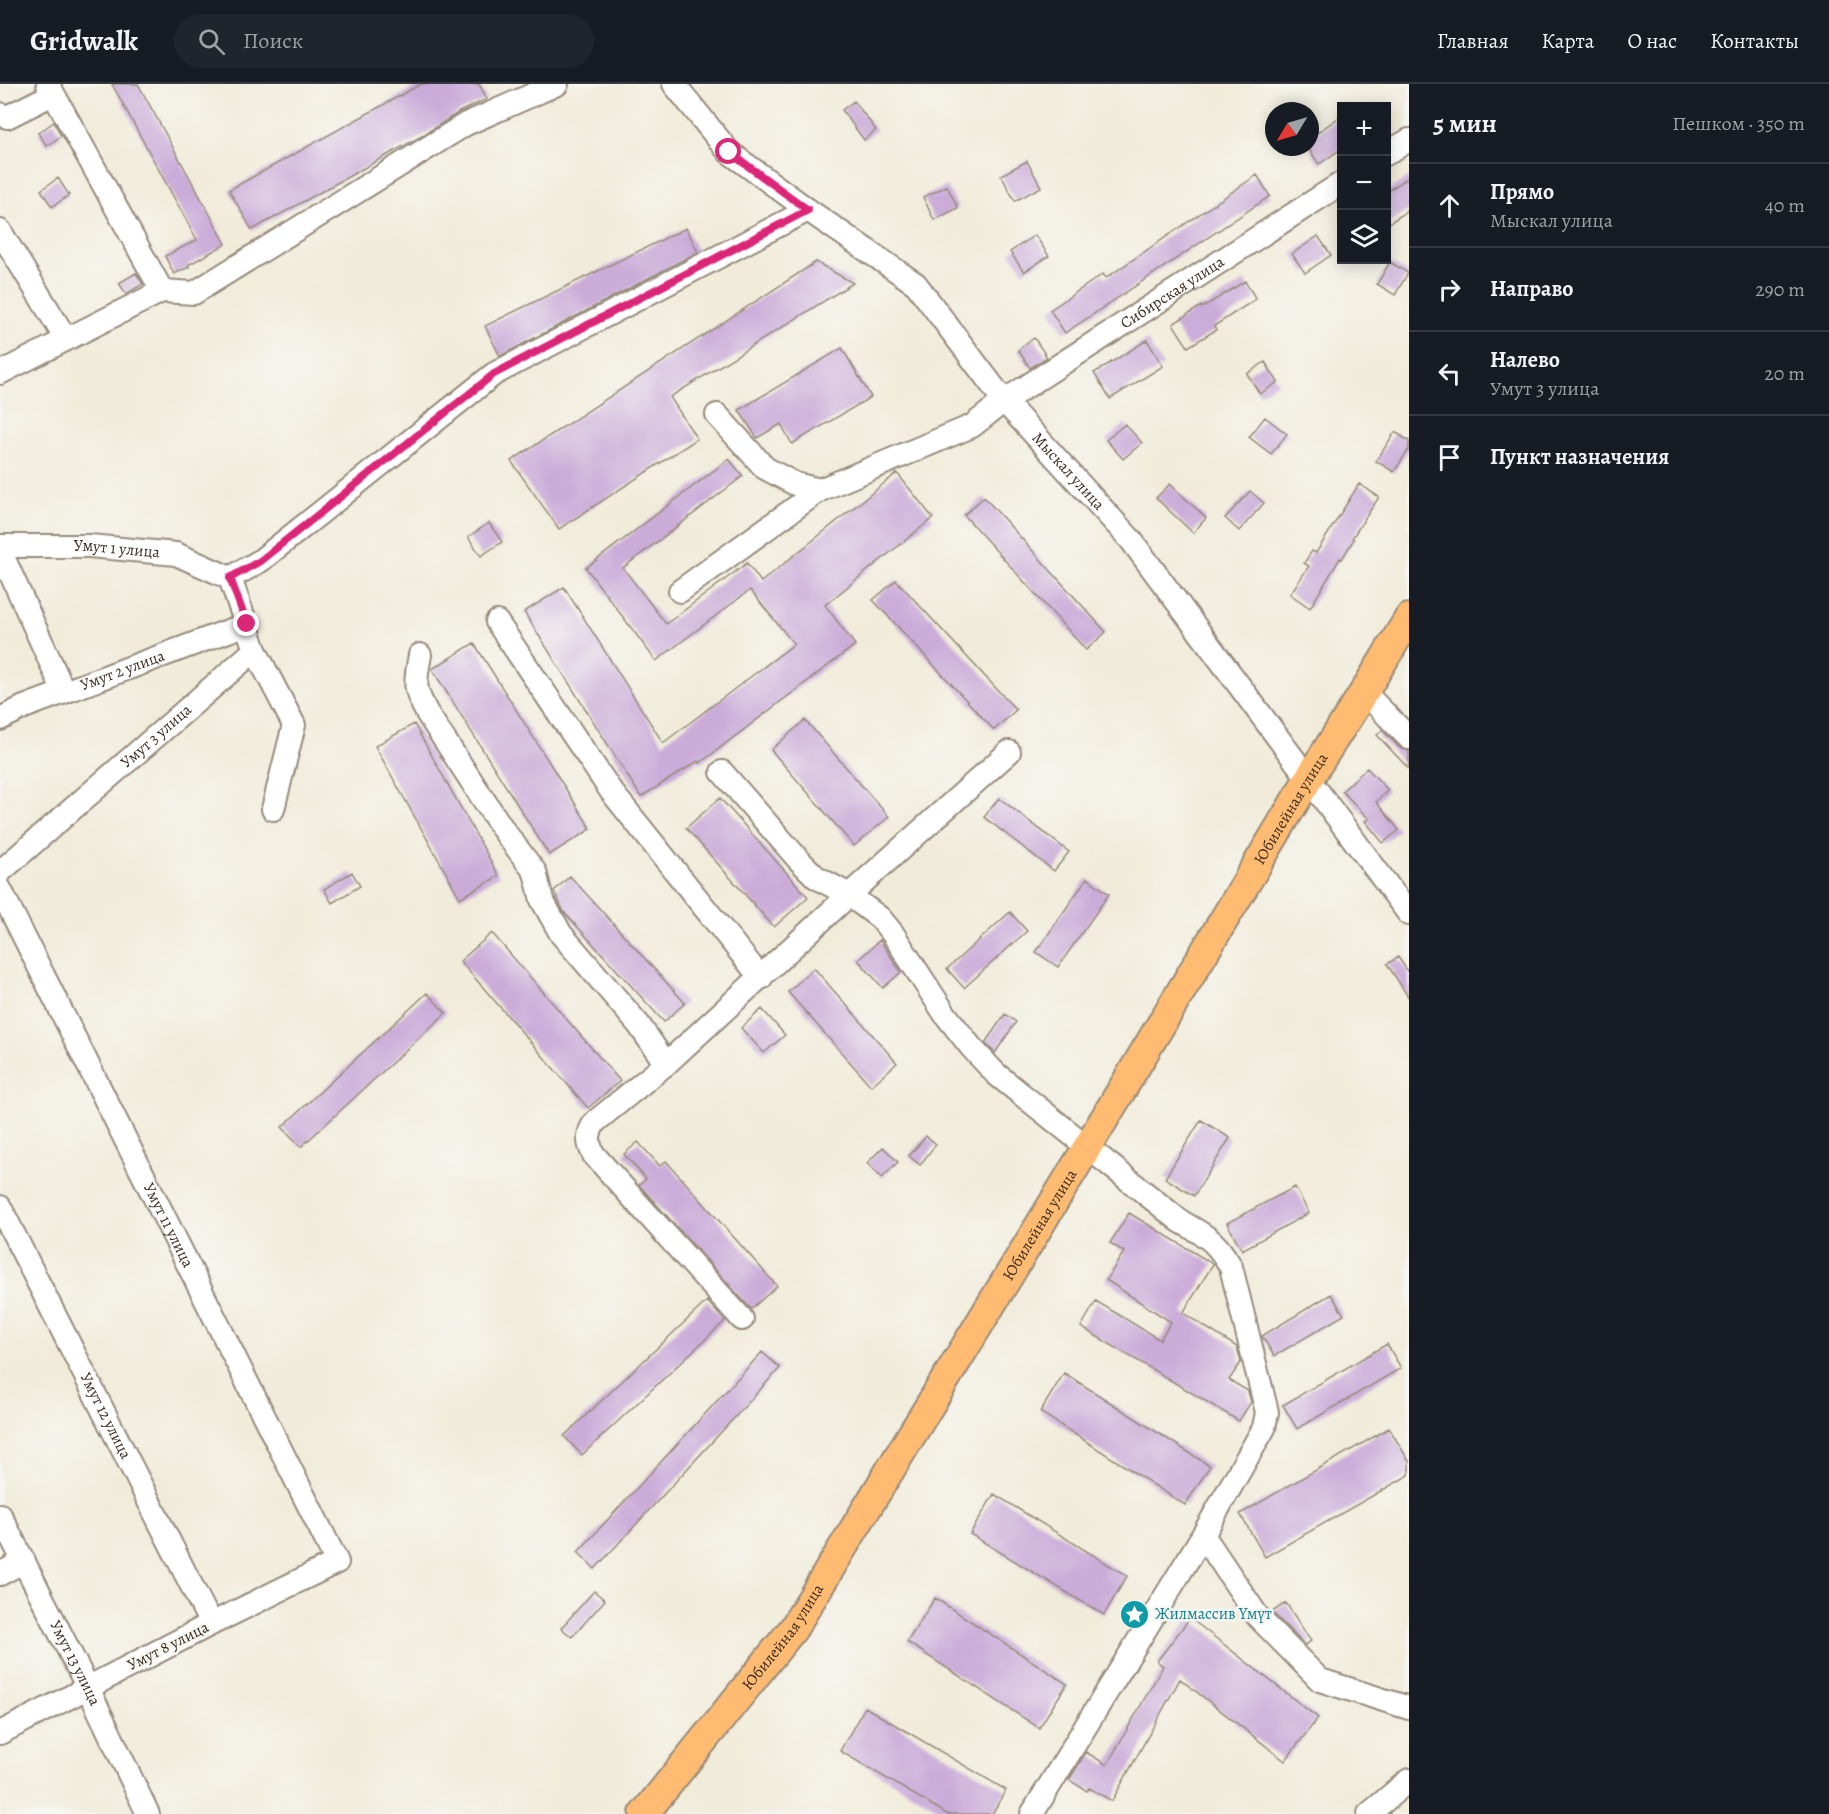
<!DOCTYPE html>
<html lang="ru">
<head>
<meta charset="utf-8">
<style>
	:root { --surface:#171b24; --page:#20242c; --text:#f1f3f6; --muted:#9ea1a6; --line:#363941 }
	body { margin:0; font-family:Alegreya,serif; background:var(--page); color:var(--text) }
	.controls { position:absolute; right:18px; top:18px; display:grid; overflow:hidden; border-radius:0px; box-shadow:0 3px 15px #0003 }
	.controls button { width:54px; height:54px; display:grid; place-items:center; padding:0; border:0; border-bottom:2px solid var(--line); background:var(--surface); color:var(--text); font:30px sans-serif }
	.compass { position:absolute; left:1265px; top:18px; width:54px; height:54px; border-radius:50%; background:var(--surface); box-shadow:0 3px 15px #0003; rotate:232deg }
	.stop { position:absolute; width:18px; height:18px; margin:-14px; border:4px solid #db2777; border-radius:50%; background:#fff }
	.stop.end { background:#db2777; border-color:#fff; box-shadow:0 2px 6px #0008 }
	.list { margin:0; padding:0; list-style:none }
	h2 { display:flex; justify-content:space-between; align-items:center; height:78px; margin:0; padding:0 24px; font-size:26px }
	h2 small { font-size:20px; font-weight:400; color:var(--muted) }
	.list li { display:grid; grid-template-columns:39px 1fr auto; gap:18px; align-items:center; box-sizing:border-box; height:84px; padding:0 24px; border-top:2px solid var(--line) }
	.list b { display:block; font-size:22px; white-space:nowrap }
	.list p { margin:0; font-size:20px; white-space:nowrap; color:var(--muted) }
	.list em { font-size:20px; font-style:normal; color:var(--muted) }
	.icon { flex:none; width:33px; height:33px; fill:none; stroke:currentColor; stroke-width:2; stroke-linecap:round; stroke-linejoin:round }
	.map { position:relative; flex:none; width:1409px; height:1730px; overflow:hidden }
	header { display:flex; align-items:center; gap:36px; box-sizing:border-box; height:84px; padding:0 30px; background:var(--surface); border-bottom:2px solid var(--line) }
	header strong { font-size:28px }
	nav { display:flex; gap:33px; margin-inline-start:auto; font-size:21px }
	.search { width:420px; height:54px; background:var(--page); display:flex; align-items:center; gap:15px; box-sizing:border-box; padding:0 21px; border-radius:33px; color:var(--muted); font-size:22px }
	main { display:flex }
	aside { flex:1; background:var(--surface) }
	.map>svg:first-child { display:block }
	.building { fill:#cbacd9 }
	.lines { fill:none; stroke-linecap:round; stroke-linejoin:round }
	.minor-casing { stroke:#968b7c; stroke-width:26 }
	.major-casing { stroke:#968b7c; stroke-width:32 }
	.minor { stroke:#fff; stroke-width:22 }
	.major { stroke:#febb71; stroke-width:28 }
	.route { stroke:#db2777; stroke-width:8 }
	.labels { text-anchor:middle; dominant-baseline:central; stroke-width:5; stroke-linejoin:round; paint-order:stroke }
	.street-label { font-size:16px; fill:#3b2a1e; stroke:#f6f6f2 }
	.culture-label { font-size:16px; fill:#0d838f; stroke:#f6f6f2; text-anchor:start }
</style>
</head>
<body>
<header>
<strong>Gridwalk</strong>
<div class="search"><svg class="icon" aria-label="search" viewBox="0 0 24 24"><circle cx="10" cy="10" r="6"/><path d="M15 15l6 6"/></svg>Поиск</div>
<nav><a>Главная</a><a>Карта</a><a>О нас</a><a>Контакты</a></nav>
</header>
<main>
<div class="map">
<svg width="1409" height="1730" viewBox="0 0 1409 1730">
	<rect width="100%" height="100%" fill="#f6f6f2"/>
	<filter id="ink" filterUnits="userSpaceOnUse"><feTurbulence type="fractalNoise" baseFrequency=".0167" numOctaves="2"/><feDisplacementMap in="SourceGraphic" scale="12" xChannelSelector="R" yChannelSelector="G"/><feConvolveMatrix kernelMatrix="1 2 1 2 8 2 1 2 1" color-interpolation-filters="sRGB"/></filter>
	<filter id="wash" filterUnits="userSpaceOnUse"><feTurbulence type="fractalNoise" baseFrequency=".008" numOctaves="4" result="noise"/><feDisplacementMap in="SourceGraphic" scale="24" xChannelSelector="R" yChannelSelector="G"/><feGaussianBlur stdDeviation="1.35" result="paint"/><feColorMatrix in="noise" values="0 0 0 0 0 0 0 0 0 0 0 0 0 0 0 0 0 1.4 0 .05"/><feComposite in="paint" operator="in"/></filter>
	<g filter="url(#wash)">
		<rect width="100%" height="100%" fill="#f1ecda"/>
		<g id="blocks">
			<!-- building -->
			<path class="building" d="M112 0H138L226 160 188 181 189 183 174 190 165 172 197 156Z
				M421 0H479L487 15 459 28 420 53 252 146 229 106Z
				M854 17 876 46 864 56 842 26Z
				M1341 32V65L1319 80 1310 67V54Z
				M54 38 61 52 47 62 38 49Z
				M1027 77 1041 103 1015 117 1001 91Z
				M1257 91 1270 112 1065 249 1050 226 1103 190 1106 194Z
				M1409 93V126L1386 141V108Z
				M58 94 69 111 52 123 41 106Z
				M947 102 958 124 934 136 923 113Z
				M686 144 698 168 500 272 485 242Z
				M1035 151 1049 172 1024 188 1010 168Z
				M1318 152 1331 171 1305 189 1292 170Z
				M816 178 853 199 670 313 697 355 559 445 511 377Z
				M1390 178 1408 189 1395 211 1377 200Z
				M136 189 143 200 126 210 119 199Z
				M1245 197 1256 215 1214 242 1216 246 1188 263 1173 240 1201 222 1202 224Z
				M1034 254 1047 273 1030 284 1018 266Z
				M1147 256 1163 282 1110 315 1094 289Z
				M842 264 871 313 792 360 781 340 757 354 739 326Z
				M1265 278 1278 298 1260 310 1247 290Z
				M1265 333 1287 350 1271 370 1249 353Z
				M1125 340 1142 359 1123 375 1106 356Z
				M1395 348 1409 357V365L1394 388 1376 377Z
				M729 375 743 392 623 484 666 540 747 479 761 498 897 389 933 434 825 521 855 561 700 679 698 677 641 713 524 528 564 503 663 659 794 560 750 506 656 577 586 484Z
				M1170 400 1206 434 1193 449 1156 414Z
				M1359 400 1379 413 1352 454 1354 455 1342 475 1340 474 1310 524 1290 510 1309 482 1304 479 1312 467 1316 469Z
				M1250 407 1264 419 1239 447 1225 434Z
				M984 413 1106 548 1086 566 964 431Z
				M489 439 502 458 481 472 468 453Z
				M896 496 1016 626 994 646 873 516Z
				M474 559 591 745 549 771 432 585Z
				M805 636 889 733 854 762 771 666Z
				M414 640 499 792 460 814 375 662Z
				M1382 646 1400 664 1409 667V685L1377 651Z
				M1367 684 1388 706 1376 718 1399 746 1383 759 1365 737 1369 735 1342 707Z
				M720 714 808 813 774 843 686 744Z
				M999 714 1069 768 1054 787 984 733Z
				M352 788 360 802 332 819 324 805Z
				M570 792 685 919 664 938 564 828 554 807Z
				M1087 794 1109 810 1058 883 1036 868Z
				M1010 828 1027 847 964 904 947 885Z
				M492 849 620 997 588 1024 460 877Z
				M880 856 901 888 883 904 858 876Z
				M1398 873 1409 889V914L1387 880Z
				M814 884 897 979 871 1002 788 908Z
				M427 909 446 929 301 1063 282 1043Z
				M762 925 785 951 764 969 741 944Z
				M1005 930 1016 938 995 969 985 959Z
				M1201 1036 1230 1054 1194 1112 1165 1094Z
				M926 1052 936 1060 920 1081 909 1072Z
				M638 1058 660 1082 666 1077 777 1202 751 1225 639 1101 646 1095 624 1070Z
				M883 1063 898 1078 882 1094 867 1079Z
				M1295 1103 1309 1129 1242 1166 1227 1139Z
				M1129 1129 1213 1180 1183 1229 1237 1263 1241 1278 1229 1296 1248 1307 1251 1318 1239 1337 1081 1243 1096 1217 1160 1256 1171 1238 1106 1196 1124 1168 1110 1159Z
				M1331 1210 1344 1231 1274 1272 1262 1252Z
				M707 1217 725 1237 582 1371 564 1352Z
				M1387 1260 1401 1284 1297 1345 1283 1321Z
				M762 1268 780 1284 595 1485 578 1468Z
				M1064 1289 1210 1382 1185 1421 1040 1328Z
				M1389 1344 1409 1377V1391L1265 1473 1240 1430Z
				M994 1410 1127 1492 1104 1531 970 1450Z
				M594 1507 605 1516 572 1553 561 1544Z
				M935 1514 1067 1600 1039 1644 907 1558Z
				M1286 1519 1311 1557 1305 1561 1272 1528Z
				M1190 1534 1318 1634 1285 1677 1180 1595 1112 1717 1089 1704 1087 1707 1069 1696 1086 1668 1107 1681 1163 1582 1157 1577Z
				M865 1623 1006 1706 992 1730H947L840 1667Z"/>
		</g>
	</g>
	<g filter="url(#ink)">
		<use href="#blocks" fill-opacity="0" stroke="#968b7c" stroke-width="1.5"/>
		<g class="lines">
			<defs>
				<g id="minor">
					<path d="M48 0 162 207"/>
					<path id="s1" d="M674 0 729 68 808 126 916 200 1004 317 1131 456 1409 830"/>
					<path d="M0 30 7 33 53 10"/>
					<path d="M1386 70 1409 56"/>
					<path d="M0 147 66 255"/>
					<path d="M0 289 162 207 194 209 466 40 557 0"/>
					<path id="s2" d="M717 331 765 384 795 400 820 406 972 342 1004 317 1342 99"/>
					<path id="s3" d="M0 462H89L176 470 230 494"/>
					<path d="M0 466 64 608"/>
					<path d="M230 494 260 477 494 290 808 126"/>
					<path d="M680 507 820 406"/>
					<path d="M497 538 611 707 761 894"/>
					<path d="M255 566 294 641 273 725"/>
					<path d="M420 571C415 598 413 604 427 629L504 747 535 788 542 816 561 850 639 941 666 980"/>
					<path d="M1364 608 1409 654"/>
					<path id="s4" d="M0 635 24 623 247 540"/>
					<path d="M722 688 798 775 816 793 849 811 880 834 893 850 945 930 971 963 996 990 1180 1137C1207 1153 1215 1155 1231 1183L1267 1328 1264 1344 1203 1451 1032 1730"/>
					<path id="s5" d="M0 788 255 566 230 494"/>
					<path id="s6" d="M0 805 337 1478 211 1540 0 1649"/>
					<path id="s7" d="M0 1123 211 1540"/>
					<path d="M742 1235 594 1071C587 1059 587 1048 596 1037L666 980 849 811 1009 668"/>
					<path id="s8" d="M0 1431 88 1604 148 1730"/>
					<path d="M1203 1451 1258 1533 1320 1596 1409 1624"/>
					<path d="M0 1490 24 1477"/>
					<path d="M1369 1730 1409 1696"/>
				</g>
				<g id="major">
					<path id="s9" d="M644 1730 793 1545 1088 1062 1309 694 1364 608 1409 534"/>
				</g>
			</defs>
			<!-- minor casing -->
			<use href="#minor" class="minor-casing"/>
			<!-- major casing -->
			<use href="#major" class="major-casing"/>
			<!-- minor -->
			<use href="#minor" class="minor"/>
			<!-- major -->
			<use href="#major" class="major"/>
		</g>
	</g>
	<g class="lines" filter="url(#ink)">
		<!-- route -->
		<path class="route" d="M247 540 230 494 260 477 494 290 808 126 729 68"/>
	</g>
	<!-- icons -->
	<defs>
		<symbol id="sight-disc" viewBox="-11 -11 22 22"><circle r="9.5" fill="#0f9aa8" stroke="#f6f6f2"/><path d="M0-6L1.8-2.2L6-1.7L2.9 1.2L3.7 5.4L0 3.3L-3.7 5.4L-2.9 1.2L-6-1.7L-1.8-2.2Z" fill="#fff"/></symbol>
	</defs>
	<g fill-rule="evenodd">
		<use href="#sight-disc" x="1118" y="1514" width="33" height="33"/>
	</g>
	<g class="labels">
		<!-- street labels -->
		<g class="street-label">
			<text stroke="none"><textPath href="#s2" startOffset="537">Сибирская улица</textPath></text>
			<text stroke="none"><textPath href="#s1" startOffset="558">Мыскал улица</textPath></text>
			<text stroke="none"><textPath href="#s3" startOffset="117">Умут 1 улица</textPath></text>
			<text stroke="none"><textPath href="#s4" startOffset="132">Умут 2 улица</textPath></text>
			<text stroke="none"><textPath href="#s5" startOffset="207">Умут 3 улица</textPath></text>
			<text stroke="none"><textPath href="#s9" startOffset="1197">Юбилейная улица</textPath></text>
			<text stroke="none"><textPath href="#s9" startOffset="711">Юбилейная улица</textPath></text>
			<text stroke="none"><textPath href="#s6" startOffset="376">Умут 11 улица</textPath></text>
			<text stroke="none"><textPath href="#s7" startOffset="234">Умут 12 улица</textPath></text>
			<text stroke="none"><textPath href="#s9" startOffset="225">Юбилейная улица</textPath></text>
			<text transform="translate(168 1562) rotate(-27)">Умут 8 улица</text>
			<text stroke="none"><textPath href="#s8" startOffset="166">Умут 13 улица</textPath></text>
		</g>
		<!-- culture labels -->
		<g class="culture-label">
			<text x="1155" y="1530">Жилмассив Үмүт</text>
		</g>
	</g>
</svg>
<div class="controls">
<button>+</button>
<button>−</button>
<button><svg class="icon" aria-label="layers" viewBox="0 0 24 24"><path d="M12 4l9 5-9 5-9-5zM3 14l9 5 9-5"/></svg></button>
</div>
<svg class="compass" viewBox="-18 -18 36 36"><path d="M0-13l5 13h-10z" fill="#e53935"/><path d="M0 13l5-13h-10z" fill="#9ea1a6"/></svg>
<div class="stop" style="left:729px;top:68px"></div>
<div class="stop end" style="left:247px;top:540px"></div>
</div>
<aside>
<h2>5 мин<small>Пешком · 350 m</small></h2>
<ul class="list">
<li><svg class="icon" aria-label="ahead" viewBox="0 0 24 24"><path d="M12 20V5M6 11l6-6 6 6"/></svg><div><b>Прямо</b><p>Мыскал улица</p></div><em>40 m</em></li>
<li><svg class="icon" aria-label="right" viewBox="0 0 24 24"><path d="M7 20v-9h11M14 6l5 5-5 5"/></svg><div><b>Направо</b></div><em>290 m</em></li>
<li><svg class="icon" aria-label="left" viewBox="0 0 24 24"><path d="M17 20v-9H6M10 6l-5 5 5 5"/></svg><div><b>Налево</b><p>Умут 3 улица</p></div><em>20 m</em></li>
<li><svg class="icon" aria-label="arrive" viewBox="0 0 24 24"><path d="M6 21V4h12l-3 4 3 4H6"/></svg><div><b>Пункт назначения</b></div></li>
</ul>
</aside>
</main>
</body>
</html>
